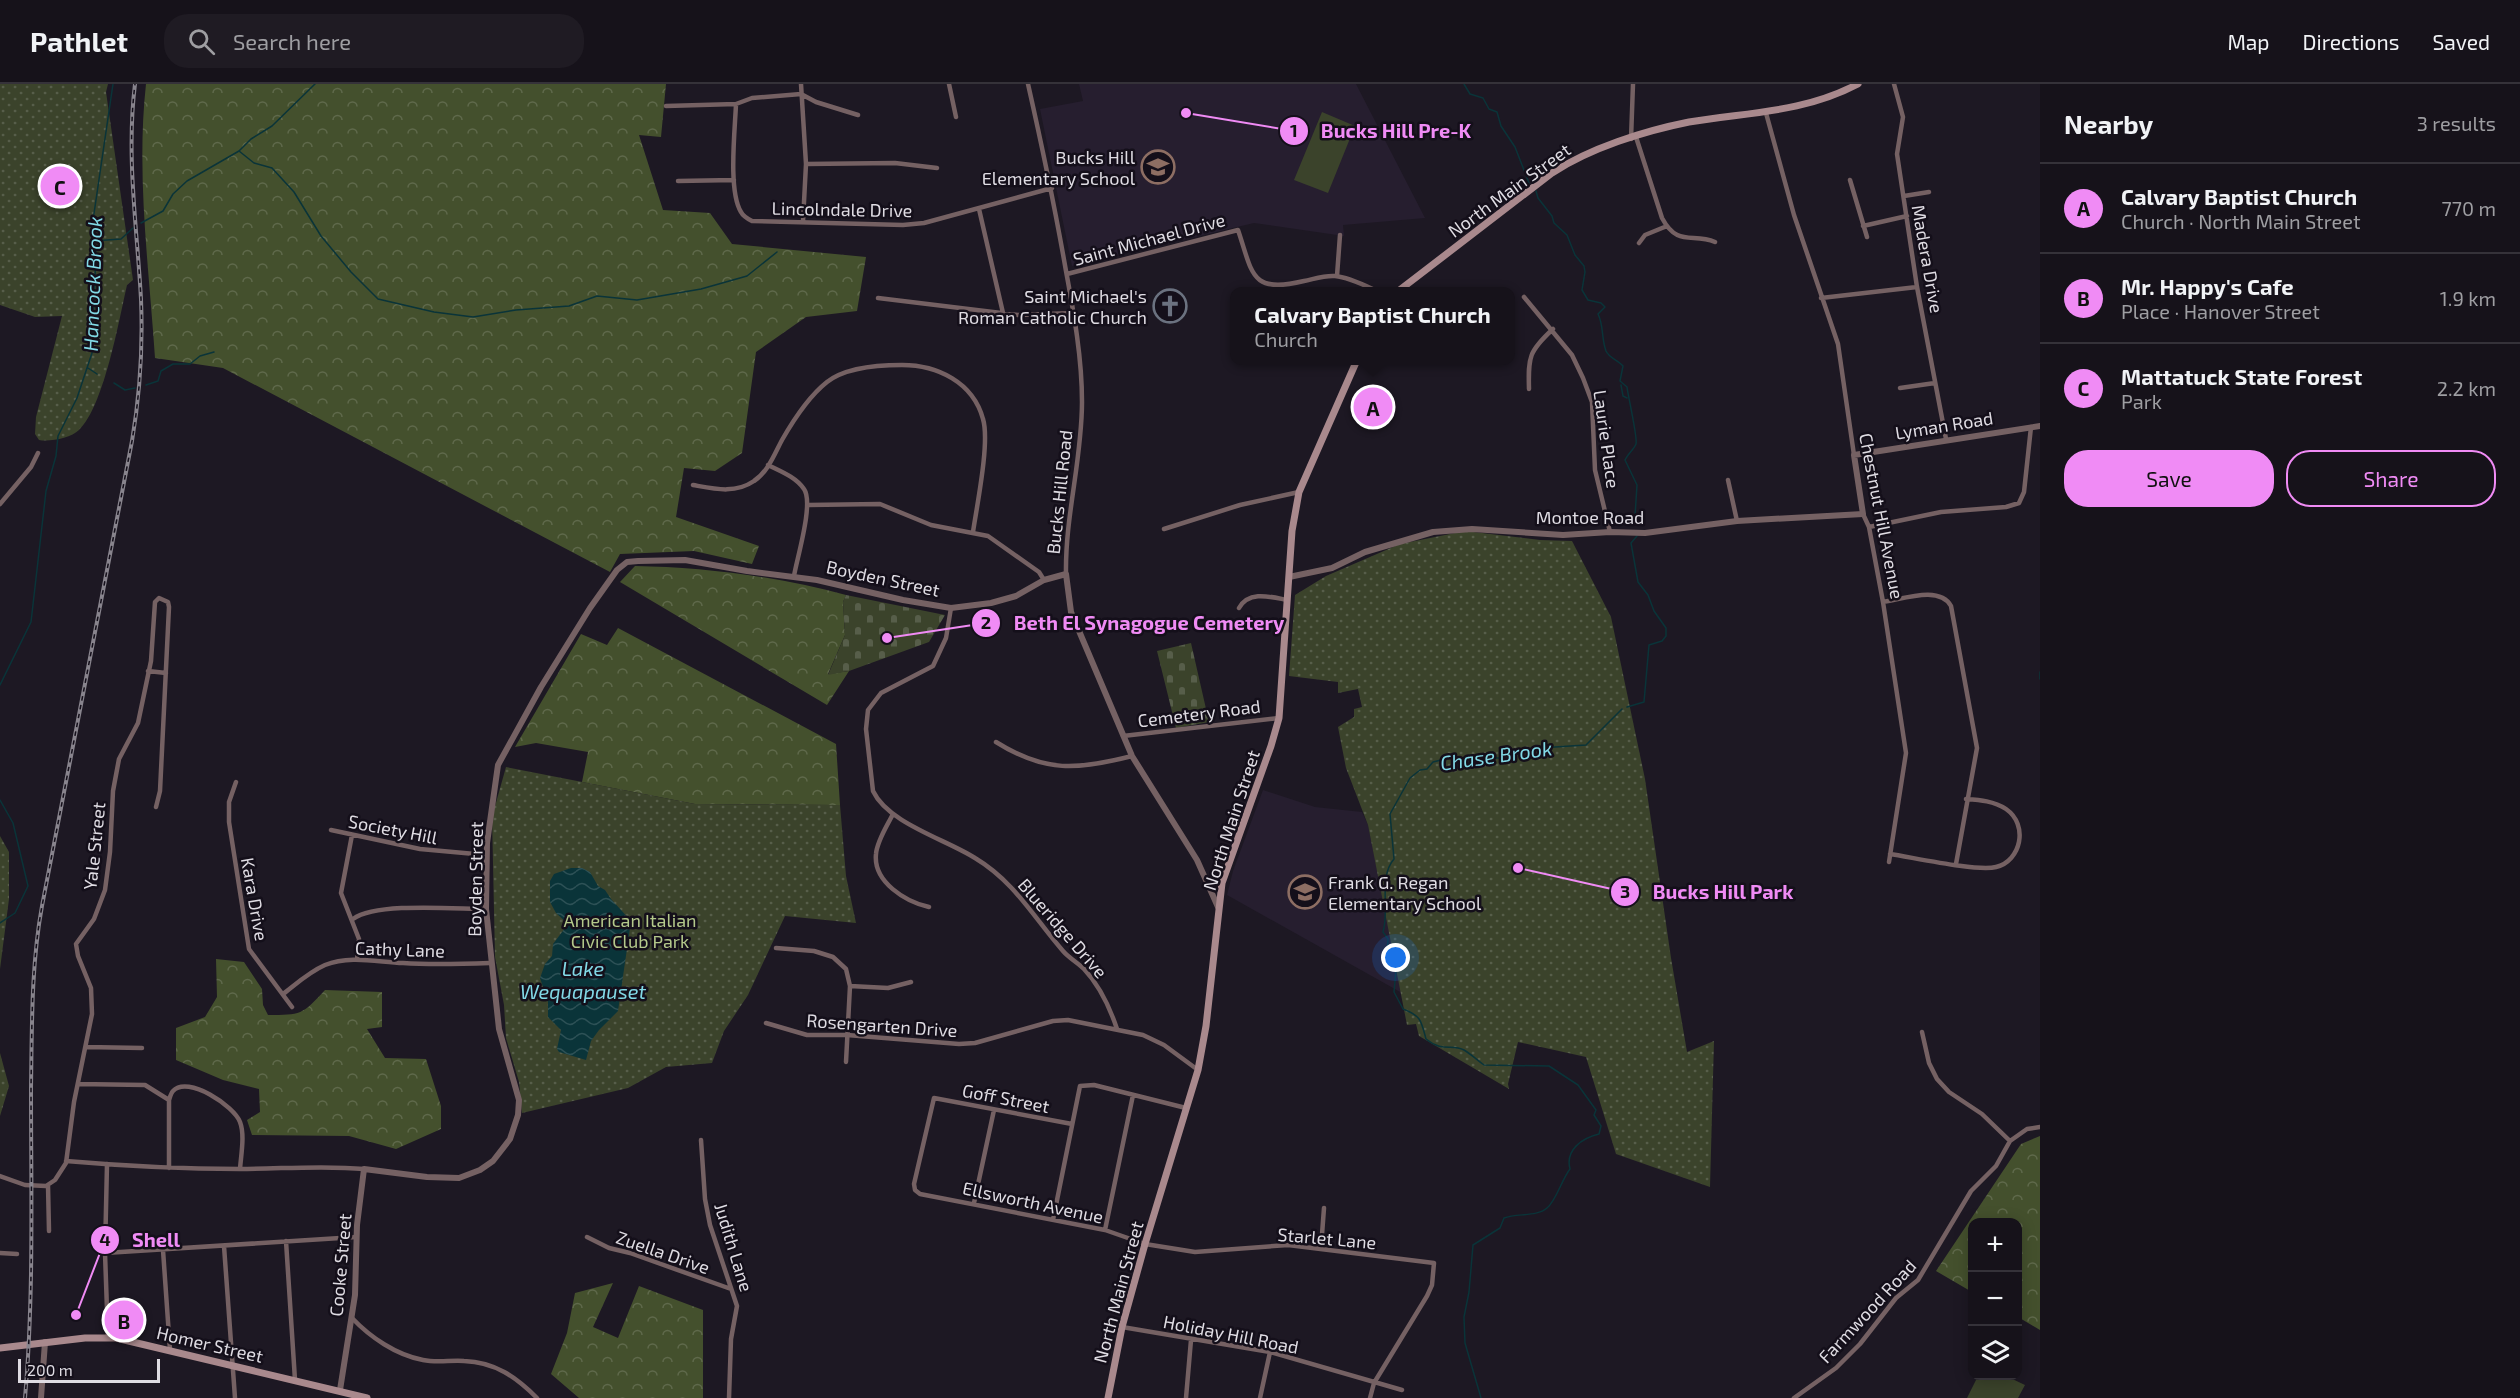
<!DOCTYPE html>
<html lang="en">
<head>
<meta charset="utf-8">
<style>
	:root { --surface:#16121a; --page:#1f1b23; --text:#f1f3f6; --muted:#9e9ea2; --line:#353239; --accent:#f08bf5 }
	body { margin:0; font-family:"Exo 2",sans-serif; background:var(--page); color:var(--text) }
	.controls { position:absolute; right:18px; bottom:18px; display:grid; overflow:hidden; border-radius:12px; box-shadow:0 3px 15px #0003 }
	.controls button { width:54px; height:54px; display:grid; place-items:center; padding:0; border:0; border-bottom:2px solid var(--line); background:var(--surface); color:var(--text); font:30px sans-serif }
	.scale { position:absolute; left:18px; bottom:15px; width:142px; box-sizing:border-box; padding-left:6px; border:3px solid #dfdce3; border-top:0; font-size:16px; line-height:21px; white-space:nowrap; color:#dfdce3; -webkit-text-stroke:4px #140f1a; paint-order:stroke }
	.you { position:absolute; left:1396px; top:874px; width:21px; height:21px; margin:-15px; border:4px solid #fff; border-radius:50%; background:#1a73e8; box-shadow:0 0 0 9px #1a73e833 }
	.badge { display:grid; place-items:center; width:39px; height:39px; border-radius:50%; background:var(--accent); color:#111; font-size:20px; font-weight:700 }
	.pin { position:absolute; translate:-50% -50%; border:3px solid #fff; box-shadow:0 2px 6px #0006 }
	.popup { position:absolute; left:1230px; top:203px; width:285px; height:78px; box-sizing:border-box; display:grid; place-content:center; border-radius:12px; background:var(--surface); filter:drop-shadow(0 2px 4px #0005); font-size:20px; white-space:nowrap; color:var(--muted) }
	.popup b { font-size:22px; color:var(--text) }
	.popup::after { content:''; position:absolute; left:50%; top:100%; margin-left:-12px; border:12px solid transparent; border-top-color:var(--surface) }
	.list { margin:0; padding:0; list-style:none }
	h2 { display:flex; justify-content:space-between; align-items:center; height:78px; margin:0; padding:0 24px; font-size:26px }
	h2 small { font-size:20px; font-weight:400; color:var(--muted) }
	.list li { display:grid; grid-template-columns:39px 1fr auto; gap:18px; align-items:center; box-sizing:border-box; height:90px; padding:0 24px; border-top:2px solid var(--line) }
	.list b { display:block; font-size:22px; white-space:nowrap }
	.list p { margin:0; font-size:20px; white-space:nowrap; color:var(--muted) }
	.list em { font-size:20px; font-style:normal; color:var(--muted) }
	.actions { display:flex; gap:12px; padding:18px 24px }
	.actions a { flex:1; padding:14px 0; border:2px solid var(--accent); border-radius:24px; text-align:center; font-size:21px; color:var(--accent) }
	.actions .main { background:var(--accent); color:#111 }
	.icon { flex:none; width:33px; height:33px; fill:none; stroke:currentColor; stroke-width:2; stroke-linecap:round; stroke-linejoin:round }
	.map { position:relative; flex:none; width:2040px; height:1314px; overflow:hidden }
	header { display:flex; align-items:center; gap:36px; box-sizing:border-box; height:84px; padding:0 30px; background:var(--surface); border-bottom:2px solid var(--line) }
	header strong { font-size:28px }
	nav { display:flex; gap:33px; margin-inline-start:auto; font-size:21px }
	.search { width:420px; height:54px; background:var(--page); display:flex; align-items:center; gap:15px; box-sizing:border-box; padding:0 21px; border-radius:24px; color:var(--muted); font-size:22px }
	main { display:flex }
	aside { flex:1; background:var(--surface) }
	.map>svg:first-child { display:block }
	.built { fill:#261e2f }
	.grass { fill:#3b432b }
	.forest { fill:url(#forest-crowns) }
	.cemetery { fill:url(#cemetery-stones) }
	.park { fill:url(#park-dots) }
	.water { fill:url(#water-waves) }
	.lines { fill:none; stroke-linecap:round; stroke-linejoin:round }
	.stream { stroke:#0a3439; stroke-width:1.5 }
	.minor { stroke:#756163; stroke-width:4.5 }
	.tertiary { stroke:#756163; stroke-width:6 }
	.secondary { stroke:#a9898d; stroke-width:7 }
	.rail-casing { stroke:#88848d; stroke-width:4 }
	.rail { stroke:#140f1a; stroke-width:1.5; stroke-dasharray:4.5; stroke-linecap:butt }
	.labels { text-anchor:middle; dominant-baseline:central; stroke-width:5; stroke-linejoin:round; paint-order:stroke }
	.poi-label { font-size:18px; fill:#dfdce3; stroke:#140f1a; text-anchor:end }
	.street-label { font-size:18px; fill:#dfdce3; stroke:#140f1a }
	.park-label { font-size:18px; fill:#b4c98b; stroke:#140f1a }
	.water-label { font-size:20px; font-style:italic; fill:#82d9e6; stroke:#140f1a }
	.leader { fill:none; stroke:#f08bf5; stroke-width:2 }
	.callout-dot { fill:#f08bf5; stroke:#140f1a; stroke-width:2 }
	.mark-label { font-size:18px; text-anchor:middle; font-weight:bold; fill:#111 }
	.callout-label { font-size:20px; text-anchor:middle; font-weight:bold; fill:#f08bf5; stroke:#140f1a; stroke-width:5; stroke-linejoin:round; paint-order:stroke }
</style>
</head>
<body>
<header>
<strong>Pathlet</strong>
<div class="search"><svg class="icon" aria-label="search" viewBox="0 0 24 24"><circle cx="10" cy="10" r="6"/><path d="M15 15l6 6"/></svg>Search here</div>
<nav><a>Map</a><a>Directions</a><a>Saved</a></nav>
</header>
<main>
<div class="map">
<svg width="2040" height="1314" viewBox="0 0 2040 1314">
	<defs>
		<pattern id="forest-crowns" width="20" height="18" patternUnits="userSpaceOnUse" patternTransform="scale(1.5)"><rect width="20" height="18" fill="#44502d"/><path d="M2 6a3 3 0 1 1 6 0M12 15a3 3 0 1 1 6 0" fill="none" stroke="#5f694b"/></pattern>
		<pattern id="cemetery-stones" width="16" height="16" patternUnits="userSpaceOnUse" patternTransform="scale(1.5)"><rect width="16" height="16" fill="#3b432b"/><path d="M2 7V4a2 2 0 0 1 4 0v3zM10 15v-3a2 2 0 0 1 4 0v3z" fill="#575e4a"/></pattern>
		<pattern id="park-dots" width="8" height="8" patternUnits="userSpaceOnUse" patternTransform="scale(1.5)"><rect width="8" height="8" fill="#3b432b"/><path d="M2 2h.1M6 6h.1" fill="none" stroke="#575e4a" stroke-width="1.8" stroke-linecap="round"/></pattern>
		<pattern id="water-waves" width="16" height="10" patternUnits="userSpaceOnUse" patternTransform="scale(1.5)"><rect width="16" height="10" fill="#0a3439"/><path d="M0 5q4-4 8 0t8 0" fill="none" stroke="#2d5156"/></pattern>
	</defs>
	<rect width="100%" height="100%" fill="#1d1823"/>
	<!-- built -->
	<path class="built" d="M1079 0H1356L1425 134 1343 141 1344 152 1254 139 1072 182 1040 25 1083 17Z
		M1263 706 1315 723 1362 728 1368 741 1402 909 1227 811 1233 787Z"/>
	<!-- grass -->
	<path class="grass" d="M1322 28 1355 42 1328 109 1294 96Z
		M1978 1292H2006L2025 1301 2018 1314H1967Z"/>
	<!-- forest -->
	<path class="forest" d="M146 0H666L661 53 639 51 663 126 710 129 732 160 866 173 857 227 806 233 756 268 742 369 715 387 684 384 676 433 759 462 752 480 694 467 620 470 610 488 223 284 155 274C149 183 136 91 146 0Z
		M635 482C703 483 781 493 846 511L843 518 845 551 828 590 849 587 827 621 620 498Z
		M618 544 836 660 840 721 695 720 582 698 588 668 536 659 515 663 581 550 607 561Z
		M216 875 244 878 262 905 263 921 268 931C301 931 302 931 325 906L382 908V943L367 945 385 974 426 975 441 1022V1045L396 1065 349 1052 252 1051 247 1036 260 1028 259 1005 223 996 176 976V944L205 933 217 913Z
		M2040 1052V1246L2018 1233V1138H1972V1208L1936 1187 2021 1060Z
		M613 1199 593 1243 618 1254 639 1202 703 1226V1314H579L551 1290 567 1249 575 1209Z"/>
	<!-- cemetery -->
	<path class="cemetery" d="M846 511 945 531 929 558 849 587 828 591 845 551 843 518Z
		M1191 559 1209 638 1176 644 1157 567Z"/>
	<!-- park -->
	<path class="park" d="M0 0H108L106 8 133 196 127 201C119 236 104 322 79 346 71 354 50 358 39 356L35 350 36 333 62 232 35 233 0 221Z
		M1465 447 1540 456 1572 457 1611 533 1645 695 1671 874 1687 968 1714 957 1710 1103 1616 1070 1586 973 1518 958 1508 1000 1509 1005 1419 952 1416 940 1407 941 1368 741 1346 684 1338 643 1354 633V625L1362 623 1358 605 1338 609V598L1289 592 1295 511 1326 492 1400 460Z
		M506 683 695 720 840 721 846 792 856 839 785 832 748 911 724 947 712 979 666 983 628 1004 522 1029 519 998 506 954 504 921 495 873 492 733Z
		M0 752 9 768V815L0 885Z
		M0 969 9 1002 0 1032Z"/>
	<!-- water -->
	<path class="water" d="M571 784H582L590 788 598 802 605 806 611 815 631 837 618 927 599 946 591 957 586 976 559 968 557 965 561 946 548 933V918L540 894 545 880 552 872 553 860 568 840 556 829 550 818V797L554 790Z"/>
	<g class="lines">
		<!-- stream -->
		<path class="stream" d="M1464 0 1470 10 1483 14 1489 25 1497 28 1501 42 1515 63 1529 99
			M239 67 254 79 272 84 294 108 321 152 351 188 378 215 434 228 473 233 516 226 569 222 597 212 637 216 701 205 747 192 777 168
			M1536 107 1538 114 1552 132 1554 139 1567 151 1575 171 1584 182 1585 188 1582 206 1588 216 1601 219 1605 223 1598 230C1604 242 1601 253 1606 267 1609 274 1618 276 1623 282L1620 297 1627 303C1628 312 1638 355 1636 360 1634 365 1628 370 1625 376L1637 401 1635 432 1637 439
			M141 139 163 127 173 110 187 97 239 67 251 55 272 42 315 0
			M93 157 121 155 133 144
			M88 284 97 290
			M114 299 125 306 135 304
			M146 301 158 297 161 287 173 280H190L200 272 214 268
			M1621 301 1623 312 1627 314
			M2040 588V595
			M0 601 31 538 46 407 56 372 58 352 77 314 92 269 96 168 91 150 113 0
			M1627 623 1644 618 1649 561 1662 557 1666 552V544L1654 527 1648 511 1638 498 1631 459 1637 452
			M0 716 13 739 28 802 15 829 0 839
			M1481 1314 1465 1259 1464 1233 1469 1208 1473 1161 1500 1144 1504 1134C1517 1129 1537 1133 1547 1124 1556 1117 1562 1095 1570 1085 1565 1066 1582 1054 1599 1050L1601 1042 1594 1031 1596 1026 1578 1001 1549 982 1484 981C1477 976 1471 970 1464 966 1452 959 1443 969 1426 955 1421 936 1421 932 1403 925L1394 908 1396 886 1387 871 1388 855 1383 848C1390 826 1378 793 1394 775L1390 730 1410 694 1420 686 1427 685 1433 678 1449 674H1499L1508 673 1524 665 1586 661 1622 625"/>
		<!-- minor -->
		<path class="minor" d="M801 0 806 80 803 137
			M949 0 956 33
			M1028 0C1042 62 1055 124 1066 187 1074 230 1082 274 1082 318 1082 376 1065 432 1066 490
			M1894 0 1903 33 1897 70 1917 203 1946 355
			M736 20C735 46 728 107 741 128 743 132 748 135 752 137L903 141 924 139 1052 104
			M666 22 736 20 752 14 801 10 816 18 858 31
			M1766 29 1794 131 1838 260 1854 371
			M1636 53 1662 134C1678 164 1693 148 1715 158
			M1631 55 1633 0
			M806 80 895 79 937 84
			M1850 96 1867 153
			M678 97 734 96
			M1904 112 1929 108
			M979 125 1003 229
			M1863 142 1907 132
			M1639 159 1645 151 1667 142
			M1067 190 1238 146C1253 190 1250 210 1304 197 1314 195 1325 191 1335 192 1349 193 1366 202 1379 208
			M1337 192 1340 151
			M1524 213 1572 271 1583 294 1592 318 1595 386 1610 448
			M878 214 1018 231 1074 229
			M1821 214 1917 203
			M1900 304 1935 299
			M1529 305C1528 273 1529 267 1553 245
			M768 381C780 387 796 393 804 405 814 419 797 474 794 492
			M1728 396 1737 437
			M693 401C715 405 735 410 754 397 768 388 775 369 782 356 794 335 808 313 827 298 846 283 878 281 902 281 937 281 973 298 983 335 990 358 977 421 973 448
			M0 420 31 383 38 369
			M808 421 880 420 931 441 988 452 1039 488 1044 496
			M1863 430 1869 443 1883 518 1906 669 1889 778
			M1869 443 1941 428 2006 423 2019 419 2024 408 2031 343
			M1164 445 1240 421 1299 408
			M1883 518C1903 515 1940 501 1951 522L1977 664 1956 780
			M951 524 946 554 933 582 881 609 868 626 866 645 873 707C888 739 945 755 975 774 1015 798 1034 834 1063 867 1069 874 1078 879 1084 885 1100 902 1110 924 1117 945
			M1239 524C1249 506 1271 513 1287 516
			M148 587 166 589
			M1123 652 1279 634
			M996 658C1045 689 1078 686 1132 672
			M236 698 229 718V738L249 865 292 923
			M893 730C887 742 877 757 876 770 873 798 906 818 929 823
			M331 746 420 765 486 771
			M352 751 341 809 359 855 357 876
			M1890 770C1911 773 1978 788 1996 783 2021 777 2029 741 2006 725 1994 717 1980 716 1966 715
			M353 835C377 818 455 825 486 825
			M776 864 814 867 833 873 846 885 850 902 846 978
			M850 902 888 904 911 898
			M283 910C296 900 309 888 325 881 350 871 377 878 403 879 432 881 461 880 491 879
			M766 939 807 951H847L959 960 975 959 1053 937 1068 936 1143 951 1164 961 1198 986
			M1922 948 1929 979 1937 995 1949 1008 1982 1030 2010 1057
			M86 963 142 964
			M78 1000 145 1001 169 1016C170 1013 171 1009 173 1007 188 991 234 1022 240 1038 245 1051 241 1071 240 1085
			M169 1016V1084
			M1072 1040 934 1014 914 1100 915 1106 920 1110 1105 1146 1145 1160 1195 1168 1288 1161 1434 1179 1432 1201 1427 1212 1374 1299 1370 1314
			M701 1056 705 1115 710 1141 737 1222 731 1255 729 1314
			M66 1077C124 1082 182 1085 240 1085 281 1085 323 1081 364 1085
			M107 1080 105 1169 108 1254
			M0 1092 25 1101 46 1102 55 1096 66 1079 74 1018 92 930 91 904 78 872 76 860 94 835 105 806 110 768 113 707 119 675 138 639 151 577 155 518 159 514 168 518 169 523 160 707 156 723
			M48 1101 49 1147
			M974 1119 994 1026
			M1053 1136 1080 1002 1094 1001 1186 1024
			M1105 1146 1133 1011
			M587 1153 609 1164 630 1169 731 1205
			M286 1157 295 1296
			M224 1162 235 1314
			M1321 1164 1324 1124
			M163 1166 170 1266
			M0 1169 17 1170
			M105 1169 356 1153
			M352 1234C370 1253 396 1271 423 1276 437 1279 450 1276 464 1277 495 1278 516 1293 537 1314
			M1122 1243 1270 1268 1402 1306
			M1186 1314 1191 1256
			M1260 1314 1270 1268
			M1794 1314 1836 1284 1860 1260 1896 1214 1918 1196 1971 1107 1996 1082 2010 1057 2027 1045 2040 1043"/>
		<!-- tertiary -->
		<path class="tertiary" d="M1289 493 1332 484 1365 468 1433 448 1472 445 1563 451 1610 448 1645 449 1737 437 1863 430 1854 371 2040 342
			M340 1306 355 1211 357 1141 364 1085 427 1093 459 1094 480 1086 493 1077 510 1055 518 1031 519 1016 499 945 486 825 487 759 498 681 541 603 590 524 617 486 627 478 638 477 685 476 747 487 817 496 903 516 951 524 991 519 1016 512 1044 496 1066 490 1071 528 1132 672 1197 776 1218 823
			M41 1314 45 1258"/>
		<!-- secondary -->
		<path class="secondary" d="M1397 208 1552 89C1590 64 1644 47 1689 38 1748 28 1803 29 1858 0
			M0 1264 85 1254H116L367 1314
			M1108 1314 1122 1243 1145 1160 1198 986 1206 942 1222 799 1271 662 1279 634 1292 447 1299 408 1357 276"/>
		<defs>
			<path id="rail" d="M25 1314C34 1211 31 1107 31 1004 32 943 31 882 42 822L132 357C140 310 143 263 141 215 137 143 126 72 135 0"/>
		</defs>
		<!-- rail casing -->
		<use href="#rail" class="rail-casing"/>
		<!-- rail -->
		<use href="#rail" class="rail"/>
	</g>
	<!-- icons -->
	<defs>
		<symbol id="school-ring" viewBox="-11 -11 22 22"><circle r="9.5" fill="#140f1a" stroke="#8d6e63" stroke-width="1.5"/><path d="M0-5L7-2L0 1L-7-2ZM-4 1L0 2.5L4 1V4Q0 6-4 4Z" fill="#8d6e63"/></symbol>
		<symbol id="church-ring" viewBox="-11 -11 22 22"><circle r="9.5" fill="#140f1a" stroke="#6b7280" stroke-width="1.5"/><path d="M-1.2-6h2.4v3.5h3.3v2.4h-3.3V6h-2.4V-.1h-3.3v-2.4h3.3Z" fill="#6b7280"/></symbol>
	</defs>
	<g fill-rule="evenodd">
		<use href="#school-ring" x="1139" y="64" width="38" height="38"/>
		<use href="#church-ring" x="1151" y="203" width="38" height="38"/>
		<use href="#school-ring" x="1286" y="789" width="38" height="38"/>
	</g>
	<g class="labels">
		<!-- poi labels -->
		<g class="poi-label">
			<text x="1135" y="73">Bucks Hill<tspan x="1135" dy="21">Elementary School</tspan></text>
			<text x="1147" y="212">Saint Michael's<tspan x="1147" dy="21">Roman Catholic Church</tspan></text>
			<text x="1328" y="798" text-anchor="start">Frank G. Regan<tspan x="1328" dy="21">Elementary School</tspan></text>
		</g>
		<!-- street labels -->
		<g class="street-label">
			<text transform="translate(1509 106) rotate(-36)">North Main Street</text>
			<text transform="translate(842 125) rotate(1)">Lincolndale Drive</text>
			<text transform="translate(1149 155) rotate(-15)">Saint Michael Drive</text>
			<text transform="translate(1928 175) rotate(80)">Madera Drive</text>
			<text transform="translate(1944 341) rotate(-9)">Lyman Road</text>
			<text transform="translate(1607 355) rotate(82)">Laurie Place</text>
			<text transform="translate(1059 408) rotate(-84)">Bucks Hill Road</text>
			<text transform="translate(1882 432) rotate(79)">Chestnut Hill Avenue</text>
			<text x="1590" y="433">Montoe Road</text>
			<text transform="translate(883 494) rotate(12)">Boyden Street</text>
			<text transform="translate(1199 629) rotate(-7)">Cemetery Road</text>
			<text transform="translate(1231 736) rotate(-72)">North Main Street</text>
			<text transform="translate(393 745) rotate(11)">Society Hill</text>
			<text transform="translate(94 762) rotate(-84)">Yale Street</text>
			<text transform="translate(475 795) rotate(-89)">Boyden Street</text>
			<text transform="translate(255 815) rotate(80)">Kara Drive</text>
			<text transform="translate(1063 844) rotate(49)">Blueridge Drive</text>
			<text transform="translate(400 865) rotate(2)">Cathy Lane</text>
			<text transform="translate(882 941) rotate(4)">Rosengarten Drive</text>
			<text transform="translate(1006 1014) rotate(11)">Goff Street</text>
			<text transform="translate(1033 1118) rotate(12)">Ellsworth Avenue</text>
			<text transform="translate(1327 1154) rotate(5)">Starlet Lane</text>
			<text transform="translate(734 1163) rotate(73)">Judith Lane</text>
			<text transform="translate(663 1168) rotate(19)">Zuella Drive</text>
			<text transform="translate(340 1181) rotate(-85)">Cooke Street</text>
			<text transform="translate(1118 1208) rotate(-75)">North Main Street</text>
			<text transform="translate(1867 1227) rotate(-47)">Farmwood Road</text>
			<text transform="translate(1231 1250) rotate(11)">Holiday Hill Road</text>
			<text transform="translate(210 1260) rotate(13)">Homer Street</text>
		</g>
		<!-- park labels -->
		<g class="park-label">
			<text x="630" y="836">American Italian<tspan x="630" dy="21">Civic Club Park</tspan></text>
		</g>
		<!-- water labels -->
		<g class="water-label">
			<text transform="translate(92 200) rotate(-88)">Hancock Brook</text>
			<text transform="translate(1496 671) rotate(-8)">Chase Brook</text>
			<text x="583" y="884">Lake<tspan x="583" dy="23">Wequapauset</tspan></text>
		</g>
	</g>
	<!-- callouts -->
	<path class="leader" d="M1186 29L1294 47M887 554L986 539M1518 784L1625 808M76 1231L105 1156"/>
	<g class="callout-dot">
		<circle cx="1186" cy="29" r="6"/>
		<circle cx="887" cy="554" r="6"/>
		<circle cx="1518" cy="784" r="6"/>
		<circle cx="76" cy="1231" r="6"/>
		<circle cx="1294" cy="47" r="15"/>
		<circle cx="986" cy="539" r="15"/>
		<circle cx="1625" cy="808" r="15"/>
		<circle cx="105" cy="1156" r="15"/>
	</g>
	<g class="mark-label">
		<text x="1294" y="53">1</text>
		<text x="986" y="545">2</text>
		<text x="1625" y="814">3</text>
		<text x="105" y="1162">4</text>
	</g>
	<g class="callout-label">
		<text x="1396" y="54">Bucks Hill Pre-K</text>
		<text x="1149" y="546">Beth El Synagogue Cemetery</text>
		<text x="1723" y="815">Bucks Hill Park</text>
		<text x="156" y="1163">Shell</text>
	</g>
</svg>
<div class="controls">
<button>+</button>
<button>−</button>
<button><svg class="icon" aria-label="layers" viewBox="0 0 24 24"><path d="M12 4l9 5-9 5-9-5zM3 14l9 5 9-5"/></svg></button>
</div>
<div class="scale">200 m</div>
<div class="you"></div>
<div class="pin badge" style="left:1373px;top:323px">A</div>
<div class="popup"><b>Calvary Baptist Church</b>Church</div>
<div class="pin badge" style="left:124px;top:1236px">B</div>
<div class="pin badge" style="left:60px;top:102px">C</div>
</div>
<aside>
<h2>Nearby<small>3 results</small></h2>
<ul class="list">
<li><span class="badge">A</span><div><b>Calvary Baptist Church</b><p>Church · North Main Street</p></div><em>770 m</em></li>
<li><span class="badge">B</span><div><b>Mr. Happy's Cafe</b><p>Place · Hanover Street</p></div><em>1.9 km</em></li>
<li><span class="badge">C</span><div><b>Mattatuck State Forest</b><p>Park</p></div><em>2.2 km</em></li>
</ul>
<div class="actions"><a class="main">Save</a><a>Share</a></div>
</aside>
</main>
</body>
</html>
